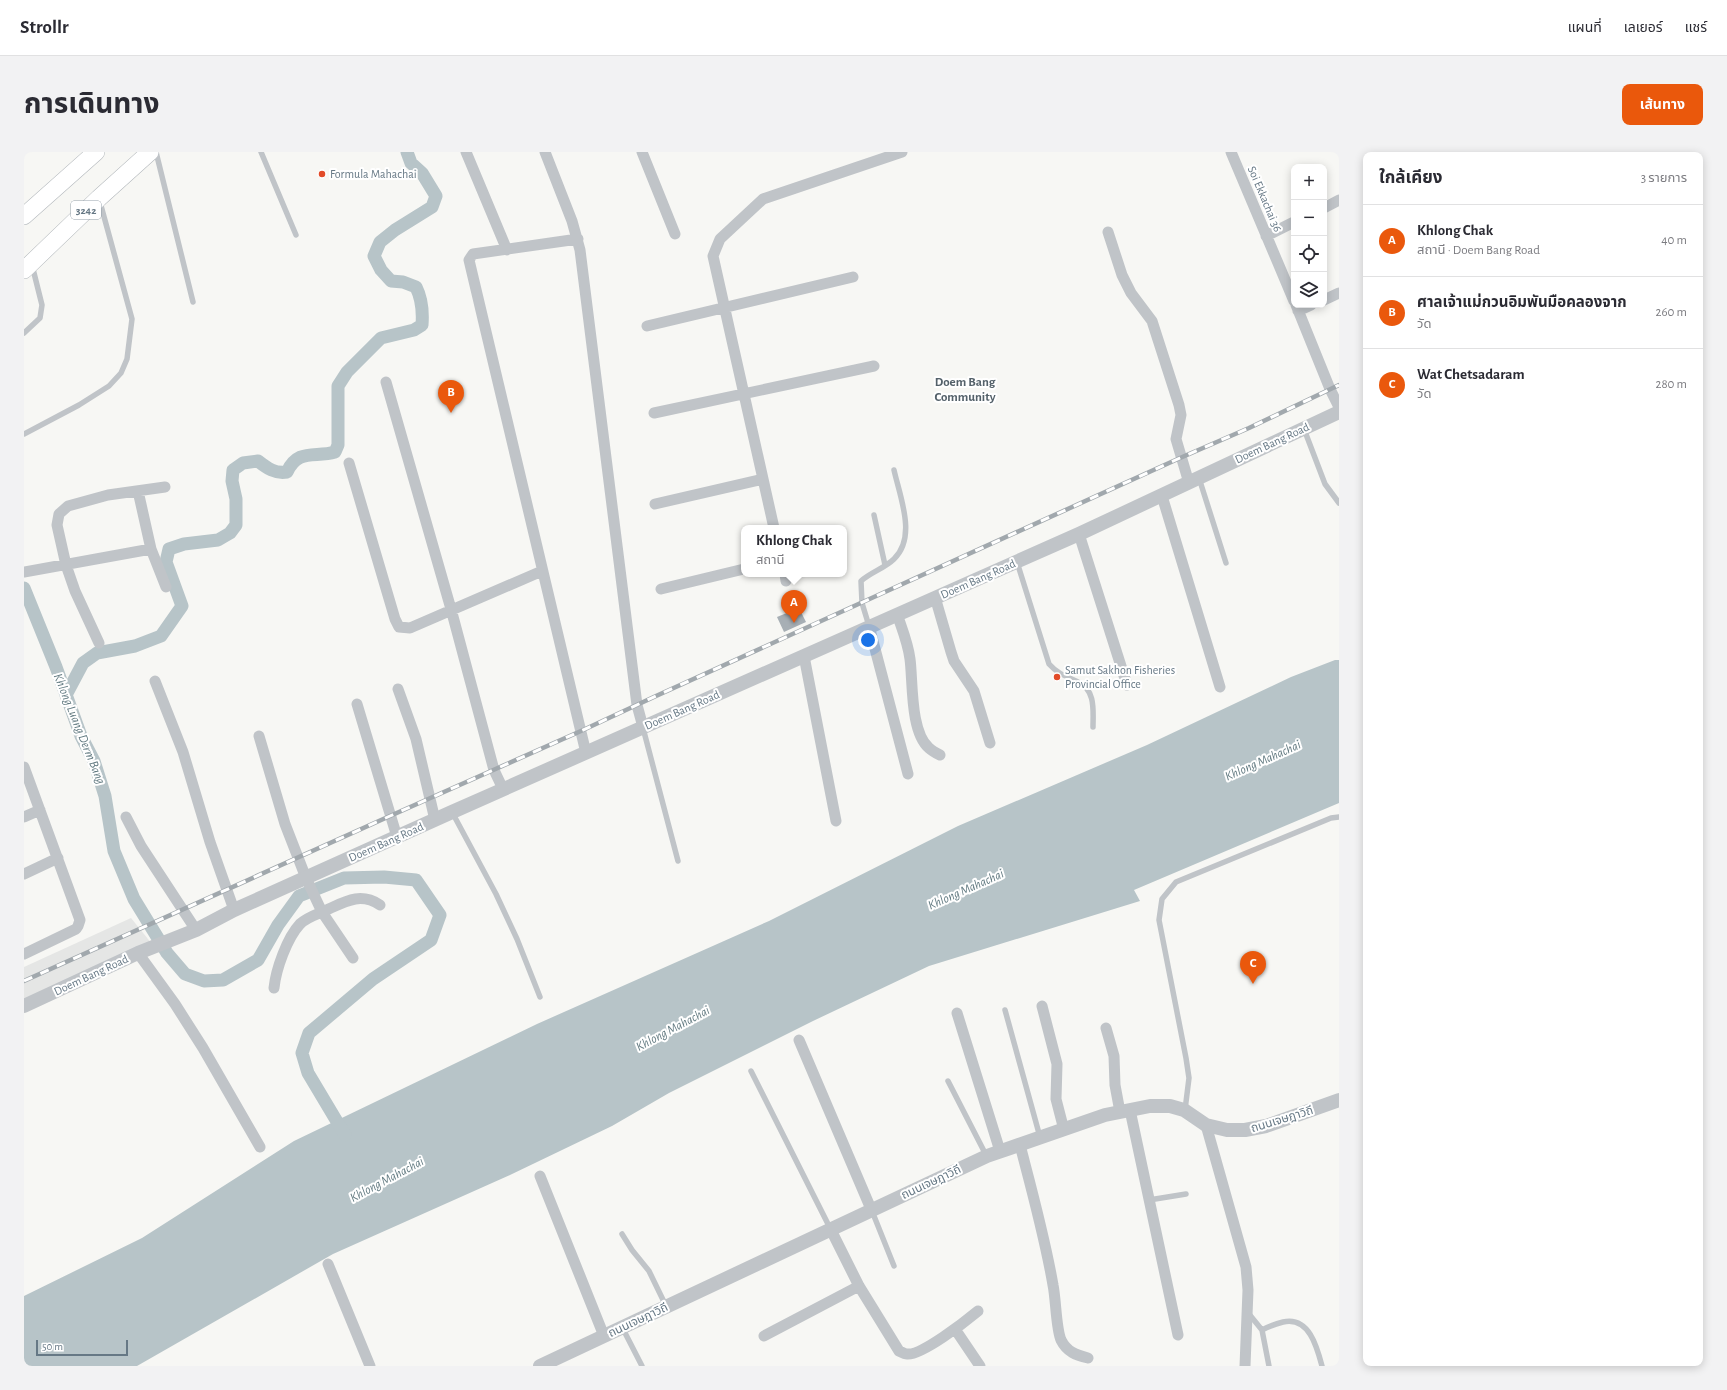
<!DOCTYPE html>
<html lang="th">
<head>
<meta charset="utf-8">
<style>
	:root { --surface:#fff; --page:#f2f2f3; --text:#2b2b33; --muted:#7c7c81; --line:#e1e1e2; --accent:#ea580c }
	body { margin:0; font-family:"Alegreya Sans","Noto Sans Thai",sans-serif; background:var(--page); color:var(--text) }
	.controls { position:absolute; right:12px; top:12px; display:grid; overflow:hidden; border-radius:8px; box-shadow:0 2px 10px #0003 }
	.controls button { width:36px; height:36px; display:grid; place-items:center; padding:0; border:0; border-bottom:1px solid var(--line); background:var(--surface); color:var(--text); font:20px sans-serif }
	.scale { position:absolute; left:12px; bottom:10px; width:92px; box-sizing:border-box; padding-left:4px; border:2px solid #667885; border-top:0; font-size:11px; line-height:14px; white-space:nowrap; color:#667885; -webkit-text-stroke:3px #fff; paint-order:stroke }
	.you { position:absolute; left:844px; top:488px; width:14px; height:14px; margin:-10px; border:3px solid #fff; border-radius:50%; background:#1a73e8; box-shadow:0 0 0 6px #1a73e833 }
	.badge { display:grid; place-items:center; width:26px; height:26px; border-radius:50%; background:var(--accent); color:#fff; font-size:13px; font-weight:700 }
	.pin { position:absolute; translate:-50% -33px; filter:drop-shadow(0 1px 2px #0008) }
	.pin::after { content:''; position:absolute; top:21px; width:14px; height:12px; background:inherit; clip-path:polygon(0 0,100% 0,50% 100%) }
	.popup { position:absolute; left:717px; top:373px; width:106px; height:52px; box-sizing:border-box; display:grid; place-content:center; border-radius:8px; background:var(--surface); filter:drop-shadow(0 1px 3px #0005); font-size:13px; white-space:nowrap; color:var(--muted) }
	.popup b { font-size:15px; color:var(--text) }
	.popup::after { content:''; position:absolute; left:50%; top:100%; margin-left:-8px; border:8px solid transparent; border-top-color:var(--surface) }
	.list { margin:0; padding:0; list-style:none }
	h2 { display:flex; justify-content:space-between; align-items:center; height:52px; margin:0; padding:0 16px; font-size:17px }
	h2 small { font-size:13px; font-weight:400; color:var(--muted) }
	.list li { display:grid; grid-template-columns:26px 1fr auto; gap:12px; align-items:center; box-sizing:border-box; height:72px; padding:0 16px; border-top:1px solid var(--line) }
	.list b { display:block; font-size:15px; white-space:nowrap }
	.list p { margin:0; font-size:13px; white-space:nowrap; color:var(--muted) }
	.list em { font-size:13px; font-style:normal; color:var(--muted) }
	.icon { flex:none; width:22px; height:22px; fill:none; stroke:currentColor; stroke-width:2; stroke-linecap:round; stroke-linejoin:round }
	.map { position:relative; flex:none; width:1315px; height:1214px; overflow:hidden; border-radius:8px }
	header { display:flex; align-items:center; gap:24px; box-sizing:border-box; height:56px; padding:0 20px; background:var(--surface); border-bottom:1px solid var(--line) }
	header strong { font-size:19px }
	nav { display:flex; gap:22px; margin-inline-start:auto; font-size:14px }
	.intro { display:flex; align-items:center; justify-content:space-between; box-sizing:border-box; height:96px; padding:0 24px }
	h1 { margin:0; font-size:28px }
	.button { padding:10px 18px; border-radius:8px; background:var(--accent); color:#fff; font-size:14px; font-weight:700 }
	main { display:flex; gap:24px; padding:0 24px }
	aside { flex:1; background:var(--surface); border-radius:8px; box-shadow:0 2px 10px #0003 }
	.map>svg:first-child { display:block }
	.built { fill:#e5e6e5 }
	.water { fill:#b7c4c8 }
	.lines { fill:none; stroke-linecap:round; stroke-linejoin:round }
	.canal { stroke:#b7c4c8; stroke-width:13 }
	.building { fill:#a7afb5 }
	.primary-casing { stroke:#b3b8bc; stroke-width:18 }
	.service { stroke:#c0c4c8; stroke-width:5.5 }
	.minor { stroke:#c0c4c8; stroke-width:11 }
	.tertiary { stroke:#c0c4c8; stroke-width:14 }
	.primary { stroke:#fff; stroke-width:17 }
	.rail-casing { stroke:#a1a8ad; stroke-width:4.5 }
	.rail { stroke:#fff; stroke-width:3; stroke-dasharray:9; stroke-linecap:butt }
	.poi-dot { fill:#e24b28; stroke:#fff; stroke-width:1.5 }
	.labels { text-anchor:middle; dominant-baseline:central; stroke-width:4; stroke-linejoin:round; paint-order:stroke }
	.shield { fill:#fff; stroke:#94a0aa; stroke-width:1 }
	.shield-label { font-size:11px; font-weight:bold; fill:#667885 }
	.poi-label { font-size:12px; fill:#667885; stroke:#fff; text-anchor:start }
	.street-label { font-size:12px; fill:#667885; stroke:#fff }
	.neighbourhood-label { font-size:13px; font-weight:bold; fill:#54616a; stroke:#fff }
	.water-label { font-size:13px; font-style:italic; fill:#627a81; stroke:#fff }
</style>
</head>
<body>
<header>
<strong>Strollr</strong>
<nav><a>แผนที่</a><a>เลเยอร์</a><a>แชร์</a></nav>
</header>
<div class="intro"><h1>การเดินทาง</h1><a class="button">เส้นทาง</a></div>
<main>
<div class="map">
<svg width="1315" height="1214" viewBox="0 0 1315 1214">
	<rect width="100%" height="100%" fill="#f7f7f4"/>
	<!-- built -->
	<path class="built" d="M107 766 128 792 0 848V815Z"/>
	<!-- water -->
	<path class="water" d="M1311 508H1315V651L1110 738 1116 749 905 814 789 869 645 941 588 974 486 1023 309 1102 113 1214H0V1144L118 1086 270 989 513 872 745 769 934 674 1123 593 1267 525Z"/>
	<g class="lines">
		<!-- canal -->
		<path class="canal" d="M0 436 32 515 57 584 70 609 81 644 90 699 110 747 143 801 161 822 180 829 199 828 234 808 254 773 275 744 320 726 360 725 392 728 416 763 407 788 349 827 285 881 278 901 284 921 321 983
			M42 543 59 511 73 501 111 494 137 484 158 454 142 410 145 397 160 392 194 388 206 381 212 373V347L208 329 209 318 219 311 234 309C243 316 251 322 263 320 274 296 291 306 311 300L314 293V234L323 220 357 186 390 178 398 173C399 160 398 147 392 135L379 130 367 129 357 118 350 104 356 90 371 78 408 55 412 44 398 21 387 11 383 0"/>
	</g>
	<!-- building -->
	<path class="building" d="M775 456 782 470 760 480 753 465Z"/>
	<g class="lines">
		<defs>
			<path id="primary" d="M0 64 72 0
				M0 118 75 46 126 0"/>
		</defs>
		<!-- primary casing -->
		<use href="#primary" class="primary-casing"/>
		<!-- service -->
		<path class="service" d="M132 0 169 150
			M237 0 272 83
			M0 181 16 166 18 153 8 113
			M1280 277 1301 332 1315 351
			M0 282 55 253 85 234 97 221 103 207 108 167 76 50
			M1175 326 1202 411
			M850 363 861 413
			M993 410 1025 512C1034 522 1042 524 1054 530 1072 538 1069 559 1069 575
			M845 474 838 451 837 429C847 420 861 416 870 407 893 385 876 345 870 318
			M619 576 654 709
			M428 660 472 742 493 787 516 845
			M981 858 1016 985
			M727 919 806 1076
			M924 929 962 1003
			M1161 958 1165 926 1162 906 1135 768 1138 747 1152 730 1307 666 1315 665
			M1125 1048 1162 1042
			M848 1059 870 1114
			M598 1082 608 1098 625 1119 642 1154
			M1225 1162 1238 1178 1245 1214
			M598 1175 618 1214
			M1238 1178C1244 1175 1251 1172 1259 1170 1285 1164 1293 1195 1298 1214"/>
		<!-- minor -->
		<path class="minor" d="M442 0 483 98
			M521 0 548 69 556 98 613 553 619 575
			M618 0 651 82
			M1207 0 1270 149
			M1300 56 1315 48
			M1084 80 1098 123 1107 141 1128 169 1155 253 1157 263 1152 287 1165 331
			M1242 84 1270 70
			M554 87 449 102 445 108 562 601
			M1300 148 1315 141
			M1272 153 1306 237 1315 255
			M1274 159 1287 153
			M623 174 829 125
			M362 230 427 457 470 618 479 637
			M630 261 850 214
			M325 311 371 467 375 475 386 476 518 419
			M114 339 127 397 142 435
			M1138 344 1196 535
			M631 352 739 327
			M750 376 689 104 696 87 739 47 878 0
			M1055 382 1103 533
			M0 420 127 397
			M761 422 762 429
			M637 437 720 417
			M911 445 927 500 930 509 950 539 966 591
			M873 462C878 477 884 491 886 507 889 529 886 580 905 596 908 599 912 601 916 603
			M845 474 884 622
			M75 491 51 439 42 413 33 373 35 362 44 354 84 343 141 335
			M780 504 812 669
			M131 529 159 600 186 690 210 758
			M374 537 392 587 411 668
			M333 552 373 685
			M235 584 261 672 282 726 298 760C291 763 282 766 276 772 263 786 252 817 250 836
			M0 615 56 768 54 774 52 777 0 802
			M0 665 16 658
			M102 665 117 694 172 778
			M0 722 34 706
			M114 801 151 852 179 896 236 995
			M329 806 298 760C319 751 335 739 356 753
			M1018 854 1033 912 1032 947 1040 978
			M933 861 976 999
			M1082 876 1090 904 1091 933 1096 960
			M775 888 847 1057
			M1106 958 1154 1183
			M1182 973 1222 1115 1224 1138 1221 1214
			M996 993C1008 1039 1021 1086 1029 1133 1032 1147 1032 1177 1037 1188 1043 1200 1052 1203 1064 1206
			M516 1024 580 1184
			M806 1076 835 1134 875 1199C877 1200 881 1202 883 1202 897 1204 942 1169 954 1159
			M304 1112 346 1214
			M931 1177 956 1214
			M740 1184 835 1134"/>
		<!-- tertiary -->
		<path class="tertiary" d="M0 854 114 801 172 778 210 758 428 660 1055 382 1315 260
			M516 1214 963 1004 1081 963 1126 954H1146L1160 958 1182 973 1203 978H1221L1242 974 1315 948"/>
		<!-- primary -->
		<use href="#primary" class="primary"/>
		<defs>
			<path id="rail" d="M0 829 366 664 557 579 632 544 1156 306 1225 276 1315 233"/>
		</defs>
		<!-- rail casing -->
		<use href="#rail" class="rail-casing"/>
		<!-- rail -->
		<use href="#rail" class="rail"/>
	</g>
	<!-- markers -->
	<g class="poi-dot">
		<circle cx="298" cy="22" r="4"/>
		<circle cx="1033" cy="525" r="4"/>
	</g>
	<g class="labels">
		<!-- shield labels -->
		<rect class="shield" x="47" y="49" width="30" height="18" rx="3"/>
		<g class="shield-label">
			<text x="62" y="58">3242</text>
		</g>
		<!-- poi labels -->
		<g class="poi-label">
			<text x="306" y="22">Formula Mahachai</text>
			<text x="1041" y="518">Samut Sakhon Fisheries<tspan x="1041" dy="14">Provincial Office</tspan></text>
		</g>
		<!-- street labels -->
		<g class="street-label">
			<text transform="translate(1241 47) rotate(67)">Soi Ekkachai 36</text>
			<text transform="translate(1248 291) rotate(-25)">Doem Bang Road</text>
			<text transform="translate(954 427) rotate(-24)">Doem Bang Road</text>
			<text transform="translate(658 558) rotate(-24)">Doem Bang Road</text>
			<text transform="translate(362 690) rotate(-24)">Doem Bang Road</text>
			<text transform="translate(67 823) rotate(-25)">Doem Bang Road</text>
			<text transform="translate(1258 967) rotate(-17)">ถนนเจษฎาวิถี</text>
			<text transform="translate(907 1030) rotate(-25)">ถนนเจษฎาวิถี</text>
			<text transform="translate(614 1168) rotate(-25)">ถนนเจษฎาวิถี</text>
		</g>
		<!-- neighbourhood labels -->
		<g class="neighbourhood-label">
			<text x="941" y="230">Doem Bang<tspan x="941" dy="15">Community</tspan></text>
		</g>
		<!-- water labels -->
		<g class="water-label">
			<text transform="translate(55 577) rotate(68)">Khlong Luang Derm Bang</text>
			<text transform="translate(1239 609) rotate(-24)">Khlong Mahachai</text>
			<text transform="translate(942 738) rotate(-24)">Khlong Mahachai</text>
			<text transform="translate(649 877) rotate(-28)">Khlong Mahachai</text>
			<text transform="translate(363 1028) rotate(-28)">Khlong Mahachai</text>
		</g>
	</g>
</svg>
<div class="controls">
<button>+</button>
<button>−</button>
<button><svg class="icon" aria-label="locate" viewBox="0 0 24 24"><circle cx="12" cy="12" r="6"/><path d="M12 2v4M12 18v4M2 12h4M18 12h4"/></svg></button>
<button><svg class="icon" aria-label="layers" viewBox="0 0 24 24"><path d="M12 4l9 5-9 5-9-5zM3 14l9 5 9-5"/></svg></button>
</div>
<div class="scale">50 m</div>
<div class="you"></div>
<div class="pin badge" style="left:770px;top:471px">A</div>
<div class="popup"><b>Khlong Chak</b>สถานี</div>
<div class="pin badge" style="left:427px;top:261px">B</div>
<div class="pin badge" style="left:1229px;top:832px">C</div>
</div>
<aside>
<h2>ใกล้เคียง<small>3 รายการ</small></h2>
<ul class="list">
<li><span class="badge">A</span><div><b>Khlong Chak</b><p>สถานี · Doem Bang Road</p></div><em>40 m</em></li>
<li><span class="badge">B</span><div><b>ศาลเจ้าแม่กวนอิมพันมือคลองจาก</b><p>วัด</p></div><em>260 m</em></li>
<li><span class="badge">C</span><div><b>Wat Chetsadaram</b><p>วัด</p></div><em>280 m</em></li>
</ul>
</aside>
</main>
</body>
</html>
